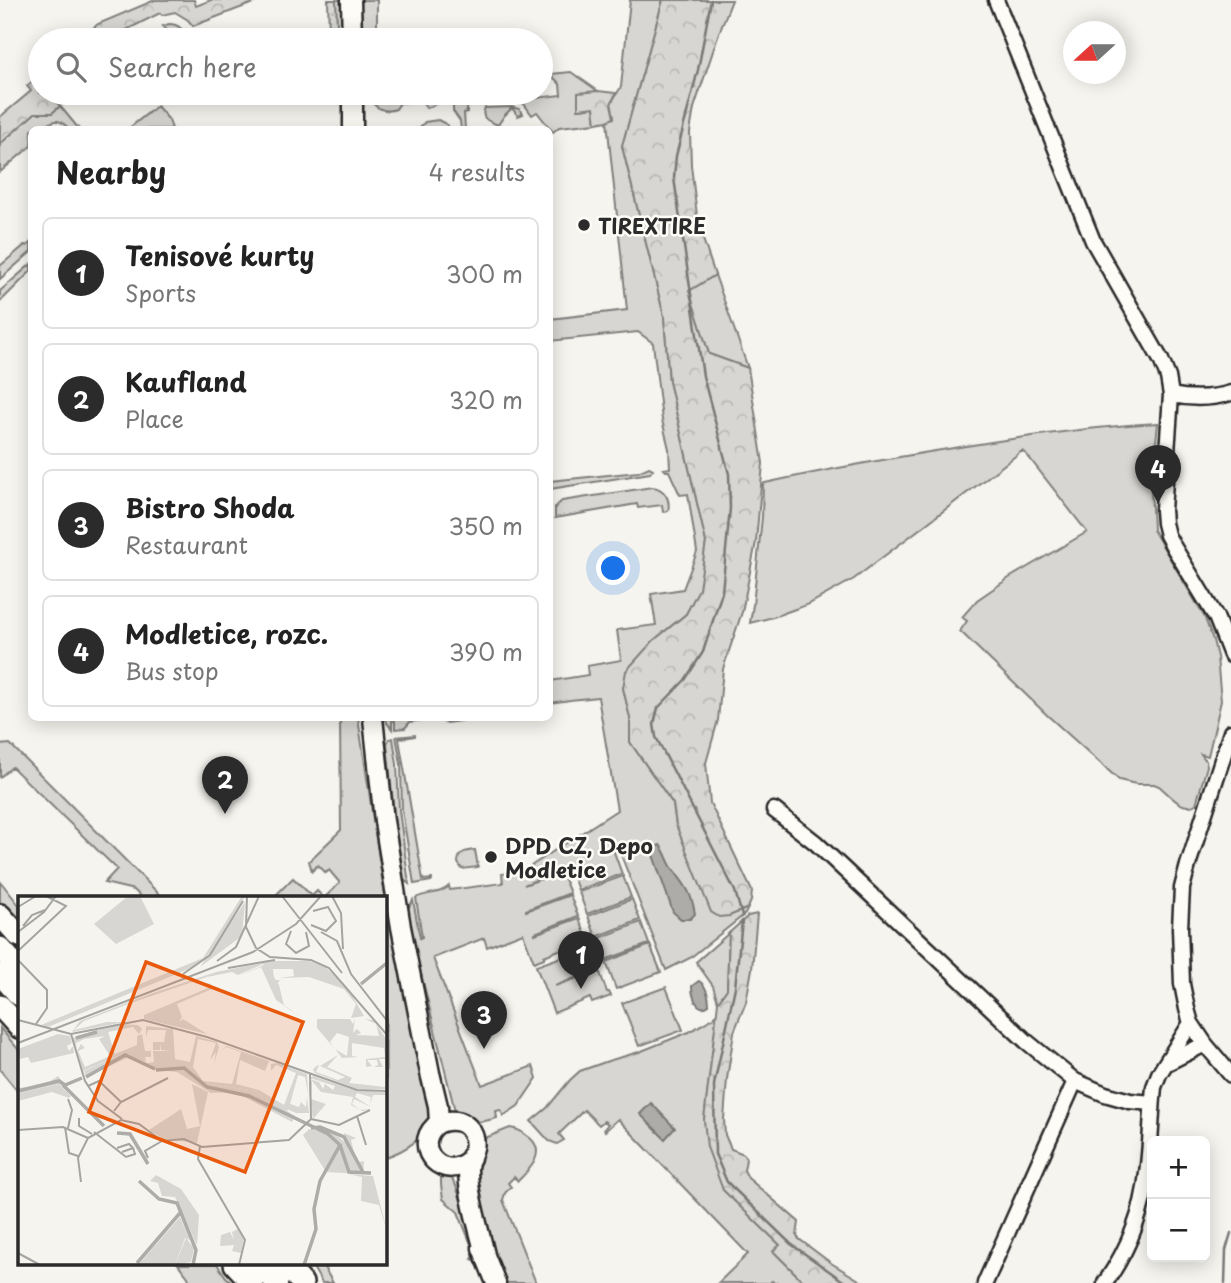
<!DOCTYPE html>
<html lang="en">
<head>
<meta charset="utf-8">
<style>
	:root { --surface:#fff; --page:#f2f2f2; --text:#222; --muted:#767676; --line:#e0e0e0; --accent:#2b2b2b }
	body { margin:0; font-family:"Playpen Sans",sans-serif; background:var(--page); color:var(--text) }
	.controls { position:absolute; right:21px; bottom:21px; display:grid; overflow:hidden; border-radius:10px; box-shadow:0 4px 18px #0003 }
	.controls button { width:63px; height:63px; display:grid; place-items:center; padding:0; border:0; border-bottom:2px solid var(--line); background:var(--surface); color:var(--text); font:35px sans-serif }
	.compass { position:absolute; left:1063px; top:21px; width:63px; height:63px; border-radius:50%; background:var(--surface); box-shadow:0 4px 18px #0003; rotate:249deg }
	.you { position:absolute; left:614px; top:569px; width:24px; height:24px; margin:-18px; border:5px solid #fff; border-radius:50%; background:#1a73e8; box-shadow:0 0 0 10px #1a73e833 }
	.badge { display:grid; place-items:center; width:46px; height:46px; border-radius:50%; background:var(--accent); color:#fff; font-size:23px; font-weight:700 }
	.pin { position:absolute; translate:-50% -58px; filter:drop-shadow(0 2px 4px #0008) }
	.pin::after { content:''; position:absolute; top:37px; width:24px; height:21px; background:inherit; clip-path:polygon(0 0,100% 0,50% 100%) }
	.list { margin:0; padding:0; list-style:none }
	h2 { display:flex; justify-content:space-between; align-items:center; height:91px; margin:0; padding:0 28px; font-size:30px }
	h2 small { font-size:23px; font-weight:400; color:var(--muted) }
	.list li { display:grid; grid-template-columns:46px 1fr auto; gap:21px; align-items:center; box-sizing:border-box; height:112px; margin:0 14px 14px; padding:0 14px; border:2px solid var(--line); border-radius:10px }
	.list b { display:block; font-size:26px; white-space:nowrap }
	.list p { margin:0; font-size:23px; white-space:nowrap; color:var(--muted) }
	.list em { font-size:23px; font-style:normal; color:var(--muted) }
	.icon { flex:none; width:38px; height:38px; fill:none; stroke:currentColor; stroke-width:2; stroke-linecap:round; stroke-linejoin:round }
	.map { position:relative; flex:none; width:1231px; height:1283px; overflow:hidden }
	.search { position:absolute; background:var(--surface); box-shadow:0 4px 18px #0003; left:28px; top:28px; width:525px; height:77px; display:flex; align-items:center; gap:18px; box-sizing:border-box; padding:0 24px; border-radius:38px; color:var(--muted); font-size:26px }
	.panel { position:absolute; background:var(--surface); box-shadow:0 4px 18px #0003; left:28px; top:126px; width:525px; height:595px; border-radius:10px }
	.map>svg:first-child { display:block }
	.grass { fill:#d7d6d2; stroke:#81807e; stroke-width:2 }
	.forest { fill:url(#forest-crowns); stroke:#81807e; stroke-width:2 }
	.park { fill:url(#park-dots); stroke:#81807e; stroke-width:2 }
	.water { fill:#adaca9; stroke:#797877; stroke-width:2 }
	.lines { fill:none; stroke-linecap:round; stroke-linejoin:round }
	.stream { stroke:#797877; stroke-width:2.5 }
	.minor-casing { stroke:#2b2b2b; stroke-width:19 }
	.major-casing { stroke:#2b2b2b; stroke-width:23 }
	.highway-casing { stroke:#2b2b2b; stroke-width:26 }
	.minor { stroke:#fdfcf7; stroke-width:14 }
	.major { stroke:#fdfcf7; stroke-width:18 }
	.highway { stroke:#fdfcf7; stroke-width:21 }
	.poi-dot { fill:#2b2b2b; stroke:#fdfcf7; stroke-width:2.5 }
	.labels { text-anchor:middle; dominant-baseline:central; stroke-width:5; stroke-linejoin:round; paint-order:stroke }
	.poi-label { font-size:21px; font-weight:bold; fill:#2b2b2b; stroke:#fdfcf7; text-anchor:start }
	.inset-river { fill:none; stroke:#adaca9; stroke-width:3.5 }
	.inset-road { fill:none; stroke:#a4a4a1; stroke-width:2 }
	.view { fill:#e8590c; fill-opacity:0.15; stroke:#e8590c; stroke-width:3.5 }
	.inset-edge { fill:none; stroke:#2b2b2b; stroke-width:3.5 }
</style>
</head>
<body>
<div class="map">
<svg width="1231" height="1283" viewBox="0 0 1231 1283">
	<defs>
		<pattern id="forest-crowns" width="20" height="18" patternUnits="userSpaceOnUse" patternTransform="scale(1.75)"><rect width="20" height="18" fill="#d7d6d2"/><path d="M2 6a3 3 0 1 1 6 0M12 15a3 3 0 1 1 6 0" fill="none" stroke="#b9b8b4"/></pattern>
		<pattern id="park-dots" width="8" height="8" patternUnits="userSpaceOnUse" patternTransform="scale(1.75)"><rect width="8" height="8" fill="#d7d6d2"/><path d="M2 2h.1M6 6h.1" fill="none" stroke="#b9b8b4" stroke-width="1.8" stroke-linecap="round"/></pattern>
	</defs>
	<rect width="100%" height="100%" fill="#f5f4ef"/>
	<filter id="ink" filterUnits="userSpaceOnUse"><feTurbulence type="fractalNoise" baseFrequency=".0143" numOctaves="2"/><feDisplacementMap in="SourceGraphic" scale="14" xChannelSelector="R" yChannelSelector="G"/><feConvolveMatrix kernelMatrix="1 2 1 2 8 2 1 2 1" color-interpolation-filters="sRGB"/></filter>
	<g filter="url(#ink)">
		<!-- grass -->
		<path class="grass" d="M336 0H344L345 40H324L329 32 337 31Z
			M360 0H377V40H363Z
			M630 0H663L622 146 664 316 669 381 706 542 700 589 686 614 653 641 623 688 630 718V742L673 804 676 825 729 916 748 908 745 914 690 958 666 970 619 850 614 852 622 874 578 890 569 866 524 885 561 872 570 893 526 910V911L570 895 578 916 535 933V934L579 918 587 939 544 956V958L534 962 523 933 487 947 484 938 433 958 482 1085 533 1066 537 1078 518 1106 503 1116 501 1110 496 1111 497 1118C481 1122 466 1127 455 1111L407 917 408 909 413 900 420 938 422 937 416 898C427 892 440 895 449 886L450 890 503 883 502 874 523 871 617 810 598 697C582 699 566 700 550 703V681L588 675 587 666 621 660 617 630 656 625 651 594 683 589 697 552 688 494 680 495 669 471H666L664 469 670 468 669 449 662 420 653 343 638 332 550 341V319L627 310 607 121 614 117 611 103 621 87Z
			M169 24C180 24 185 31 188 40H175L163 26Z
			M571 72 598 91 578 94V109L594 107 596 123 559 127 553 132 537 112 532 115 524 104 518 100 472 101V99H467V112L464 113 465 129H461L460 121 453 111V103C467 88 516 93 536 93L537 98 561 95 560 84 551 75 541 76V75Z
			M368 93H441C440 101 434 107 426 108L422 101 400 103 396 109C383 114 371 106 368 93Z
			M60 106 79 129H69C54 111 48 129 32 130L31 146 0 172V144L35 113H52Z
			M157 106 169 120 172 129H128Z
			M512 107 519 109 523 114 518 116 512 108 504 116 498 125C491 122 479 119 485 108Z
			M438 120 446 124 450 129 417 130 425 122Z
			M31 242V252L0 279V266L25 245 27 246Z
			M31 264V271L0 302V291Z
			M715 275 748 368 709 354 689 291Z
			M1158 423 1151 488 1153 530 1204 616 1213 640 1217 657 1221 701 1208 756 1201 754 1206 761 1207 766 1196 804C1182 812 1170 795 1159 786L1154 784H1136L1119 780 1047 715 960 631 967 621 962 617 977 600 1009 578 1087 532 1027 455 1022 451 854 579 809 604 773 617 750 623 753 605 762 517 763 484 765 483C842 466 920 453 998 441 1051 433 1104 426 1158 423Z
			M649 467 653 469 650 473 550 489V481L638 472Z
			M652 487C664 488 671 499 668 511L663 512 662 505 638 508 637 504 555 518V507L562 501Z
			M340 718H358L383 885 418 1055 434 1121C419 1140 409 1149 386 1157L385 898H273L293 878 312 896 317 891 324 898 340 883 329 870 326 873 318 865 312 871 309 861 341 830Z
			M386 718H467L466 720 446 723 435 718 410 722 405 728 395 729V721H392V729L387 723Z
			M415 735V736L399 739 423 880 432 879V881L414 884 402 810 401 764 396 737Z
			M393 738 397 764 399 810 409 884 404 880 400 874 387 744 389 739Z
			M10 744 163 898H142L134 890 104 883 117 869 12 767 0 777V745Z
			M475 850 478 867 462 869 458 863C458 852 466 851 475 850Z
			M623 876 631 897 587 914 579 892Z
			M0 881 19 905V925L0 903Z
			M632 899 640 920 596 937 588 916Z
			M641 922 649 944 605 960 597 939Z
			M729 933 727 989 718 1002 713 986 696 962Z
			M650 945 661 972 616 989 606 962Z
			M590 947 598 969 555 986 599 970 607 992H609L611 996 592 1003 590 998 554 1013 536 966Z
			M666 987 683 1030 639 1046 622 1003Z
			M717 1013 704 1120 723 1190 780 1245 774 1252 805 1283H774L772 1281 770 1283H718L748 1254 618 1119 605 1131 604 1129 608 1124 604 1121 599 1125 584 1110 559 1134 564 1140 557 1144 549 1141 531 1121 547 1108 570 1080 580 1071 608 1061 639 1052 689 1032 713 1018Z
			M0 1028 19 1050V1093L0 1070Z
			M510 1128C519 1129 523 1133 530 1138 547 1153 529 1170 518 1181L514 1177 508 1183 511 1187 505 1193 503 1200 536 1283H504L485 1229 471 1167 485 1138Z
			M441 1171 451 1177 456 1186 478 1251V1255L474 1260 472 1259 475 1254 458 1212 443 1199 441 1185Z
			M178 1264H217L226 1277 233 1283H190L188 1277Z
			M311 1264H322L333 1283H322Z"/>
		<!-- forest -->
		<path class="forest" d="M155 0H194L196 6 211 0H261L193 26 188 20 175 12 162 15 160 13 116 35 111 40H79L98 24Z
			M663 0H732L719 33 694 108 690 132 691 165 698 224 715 275 689 291 709 354 748 368 763 463 756 542 742 612 723 669 718 720 706 763 710 803 752 891 751 901 748 908 729 916 719 917 711 912 676 825 673 804 630 742V718L623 688 626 671 653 641 686 614 699 589 706 542 669 381 664 316 622 146Z
			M40 74V93H63L55 100 60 106 52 113H35L0 144V117L31 91 27 86Z
			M598 91 616 93 611 104 614 118 607 121 596 123 594 107 578 109V93Z
			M757 914 752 969 746 1002 734 1032 727 1079 724 1119 725 1135 731 1149 744 1154 746 1159 744 1170 748 1178 799 1222 797 1236 799 1239 831 1263 864 1283H805L773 1251 780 1245 723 1190 707 1147 704 1120 718 1002 727 989 729 933 748 916Z"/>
		<!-- park -->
		<path class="park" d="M328 0H336L337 32H329Z"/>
		<!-- water -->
		<path class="water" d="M660 845C665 851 667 859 671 866 684 885 691 889 695 914L690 919H681L673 912 652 852 655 847Z
			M699 981C706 985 709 996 709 1005 697 1014 692 995 692 986Z
			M651 1103 675 1128 665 1139 640 1114Z"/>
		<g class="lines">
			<!-- stream -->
			<path class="stream" d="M711 0 698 70 676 156 674 178 703 376 729 474 730 508 722 592 703 652 685 680 658 708 654 724 656 737 735 891 742 916
				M742 921 735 987 714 1085 715 1154 727 1182 791 1244 846 1283
				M1225 1283 1226 1250 1231 1233"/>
			<defs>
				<path id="minor" d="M996 0 1093 241 1161 360 1168 377 1171 395 1163 510 1164 523 1167 535 1173 546 1216 617 1231 655
					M1171 395C1191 399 1211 399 1231 393
					M1231 732 1188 865 1182 888 1180 928 1182 984 1187 1009 1191 1023 1205 1044 1231 1075
					M774 810 816 843 1026 1041 1075 1081 1105 1094 1130 1101 1152 1103
					M1169 1062 1205 1044
					M985 1283 1075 1081
					M1105 1283C1128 1250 1143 1213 1147 1173 1151 1145 1151 1116 1154 1087L1159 1074 1191 1023"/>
				<path id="major" d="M351 0 352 40
					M353 93V130
					M373 718 384 821 401 927 430 1073 438 1106 439 1123
					M471 1158C445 1185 411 1149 435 1126 441 1121 448 1120 456 1121 465 1122 472 1130 474 1138 477 1150 468 1158 468 1169 468 1197 480 1232 486 1259
					M482 1248 496 1283"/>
				<path id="highway" d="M0 915 19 936
					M0 948 19 969
					M0 974 19 995
					M0 1006 19 1027
					M235 1264 253 1283
					M259 1264 277 1283
					M285 1264 302 1283"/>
			</defs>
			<!-- minor casing -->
			<use href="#minor" class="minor-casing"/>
			<!-- major casing -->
			<use href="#major" class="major-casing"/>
			<!-- highway casing -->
			<use href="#highway" class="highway-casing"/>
			<!-- minor -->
			<use href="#minor" class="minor"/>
			<!-- major -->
			<use href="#major" class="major"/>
			<!-- highway -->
			<use href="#highway" class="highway"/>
		</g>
	</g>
	<!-- markers -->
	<g class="poi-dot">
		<circle cx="584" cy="225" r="7"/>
		<circle cx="491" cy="857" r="7"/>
	</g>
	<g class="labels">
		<!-- poi labels -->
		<g class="poi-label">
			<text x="598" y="225">TIREXTIRE</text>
			<text x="505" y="845">DPD CZ, Depo<tspan x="505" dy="24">Modletice</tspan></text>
		</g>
	</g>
	<!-- overview -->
	<g transform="translate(18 896)">
		<rect width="369" height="369" fill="#f5f4ef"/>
		<path d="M224 0H227L197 52 178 70 30 131 23 129 185 62ZM227 6 224 40 182 71ZM255 65H291L307 71 329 91 346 120 333 122 338 108 326 93 291 81 261 82 276 80 275 73H255L256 84H262L258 89 245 68 220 79 214 76 189 81 113 107 66 125 56 134 89 126H107L54 136 62 125 132 98 198 76ZM187 87 193 88 194 93 159 108 164 121 161 126 165 123 189 138 126 123V119L190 92ZM299 123H332L335 128 337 123 335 137 339 133 343 137 338 139 361 140 358 128 347 123 355 124 367 141 370 146V193H339L297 177 295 174 296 172 300 169H301L298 176 320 184 327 181 302 170 320 159 309 171 334 182 331 187 367 191 369 184 367 163H361L365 171H356L360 169 359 164H349L354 170 348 171V163L367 161 366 152 334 147V160L340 161 324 162 317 153 329 160 331 141 319 137 312 146 316 152 299 132ZM98 128 120 129 124 133 121 138 115 131 90 136 97 158 119 149V140L124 138 127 155H133V161H127L128 166 106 158 65 175 59 155 63 148 67 152 60 155 67 171 92 160 81 143 87 140 66 143 58 147 59 152 54 142ZM128 130 155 133 157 163 172 166 178 140 199 146 201 151 196 168 198 156 192 164 198 147 180 143 175 171 185 185 214 188 223 156 208 151 203 155 208 150 251 165 247 175 222 164 218 188 241 194 266 209 278 177 258 169 253 175V168L259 167 289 178 290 198 287 181 280 179 272 208 281 211 283 206 288 211 289 201 291 217H278L269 213 271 209 259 211 238 195 186 187 172 170H141L139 175 129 167 136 166 135 155H153L143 154 142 147V154H135V146H146L148 134H130L128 141ZM40 138 52 140 54 147 49 150 51 155 55 150 56 157 13 167 10 161 2 163 0 153ZM295 180 336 194 369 196V199H355L352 208 353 201 339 197 337 201 353 211 336 203 334 208 342 214 352 213 344 215 333 209 335 201 303 196 294 185 293 203 308 208 295 223 291 197V186L295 184 301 186 305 193 307 188 315 194 317 190 292 182ZM41 188 53 200 51 202 34 196 0 205V197ZM174 188 190 196 179 247 145 243 131 234 163 213 169 233 182 230ZM291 233 316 237 328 247 326 237 338 242 333 244 336 256 341 266 346 265 345 278 308 276 285 239ZM138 279 163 293 181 319 179 349 157 301 144 300 140 287 132 285ZM168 342 176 352 173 366 157 369Z" fill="#d7d6d2"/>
		<path d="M110 0H122L136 28 98 48 76 28ZM248 68 261 89 266 110 286 123 258 104 243 71 220 80ZM106 158 129 167 138 175 111 161 68 181 66 175ZM165 168 174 171 186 187 238 195 259 210 272 208 269 215 277 220 274 226 217 196 193 197 159 176 139 174 140 170ZM40 180 52 197 41 188 0 197V192L27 189ZM330 278 355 280 369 335 361 309 343 305 344 281Z" fill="#d7d6d2"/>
		<path d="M162 321 172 344 167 342 157 369H120ZM220 333 226 342 223 357 214 355 216 349 202 350 203 339 212 336 216 344 214 336Z" fill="#d7d6d2"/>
		<path class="inset-river" d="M343 88 370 66M58 142 79 136M138 174 166 172 189 191 231 200 310 238 322 249 302 285 296 313 298 333 286 369M68 181 107 159 137 173M45 189 86 230M0 195 41 185 47 189 64 182M293 232 302 231 326 241 346 278M99 237 112 238 130 268M322 249 331 276 353 277M121 285 141 303 159 307 178 354 175 369M119 367 162 317"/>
		<path class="inset-road" d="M229 0 228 31 238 52 252 61 293 64 311 72 370 140M264 0 324 77M314 0 323 17 325 53M0 11 18 0M293 29 308 35 318 25 310 11 295 15M5 30 14 19 27 14M273 35 268 48 278 57 291 50 288 36M0 36 26 16 38 0M303 36 319 45 333 78 370 126M0 55 48 10 28 0M0 64 29 94V112L18 128M199 65 218 51 241 0M210 72 257 64M165 78 192 59 225 5M0 124 53 138 125 124 189 141 339 194 370 195M53 138 67 185 80 205 104 223M0 147 235 56 278 28 303 0M70 190 81 185 103 206M50 203 54 214 50 232M96 215 103 206 150 182M339 220 348 249M61 222V230L74 238M293 223 321 229 352 214M47 231 51 257 60 260M0 234 45 231 70 242M76 236 108 261 117 258 115 252M182 250 180 263 227 344 221 369M99 252 111 248 115 252 104 256M130 262 127 255 144 245M63 286 60 262 70 242 103 224 121 228 144 245 166 243 184 251 271 244 293 223 292 177M0 357 22 369"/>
		<path class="view" d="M128 66 285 126 227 276 71 216Z"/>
		<rect width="369" height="369" class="inset-edge"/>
	</g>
</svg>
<div class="controls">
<button>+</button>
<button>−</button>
</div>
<svg class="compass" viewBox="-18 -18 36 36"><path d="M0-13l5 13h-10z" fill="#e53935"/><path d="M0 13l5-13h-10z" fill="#767676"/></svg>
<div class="you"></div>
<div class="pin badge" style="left:581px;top:989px">1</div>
<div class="pin badge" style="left:225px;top:814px">2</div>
<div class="pin badge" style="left:484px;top:1049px">3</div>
<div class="pin badge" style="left:1158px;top:503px">4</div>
<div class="search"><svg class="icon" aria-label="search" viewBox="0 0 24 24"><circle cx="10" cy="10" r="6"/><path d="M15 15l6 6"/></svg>Search here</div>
<section class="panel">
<h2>Nearby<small>4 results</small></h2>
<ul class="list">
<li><span class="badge">1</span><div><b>Tenisové kurty</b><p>Sports</p></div><em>300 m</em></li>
<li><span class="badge">2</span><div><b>Kaufland</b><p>Place</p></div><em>320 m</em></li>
<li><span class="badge">3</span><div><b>Bistro Shoda</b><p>Restaurant</p></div><em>350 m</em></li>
<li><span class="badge">4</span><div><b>Modletice, rozc.</b><p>Bus stop</p></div><em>390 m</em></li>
</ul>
</section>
</div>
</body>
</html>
